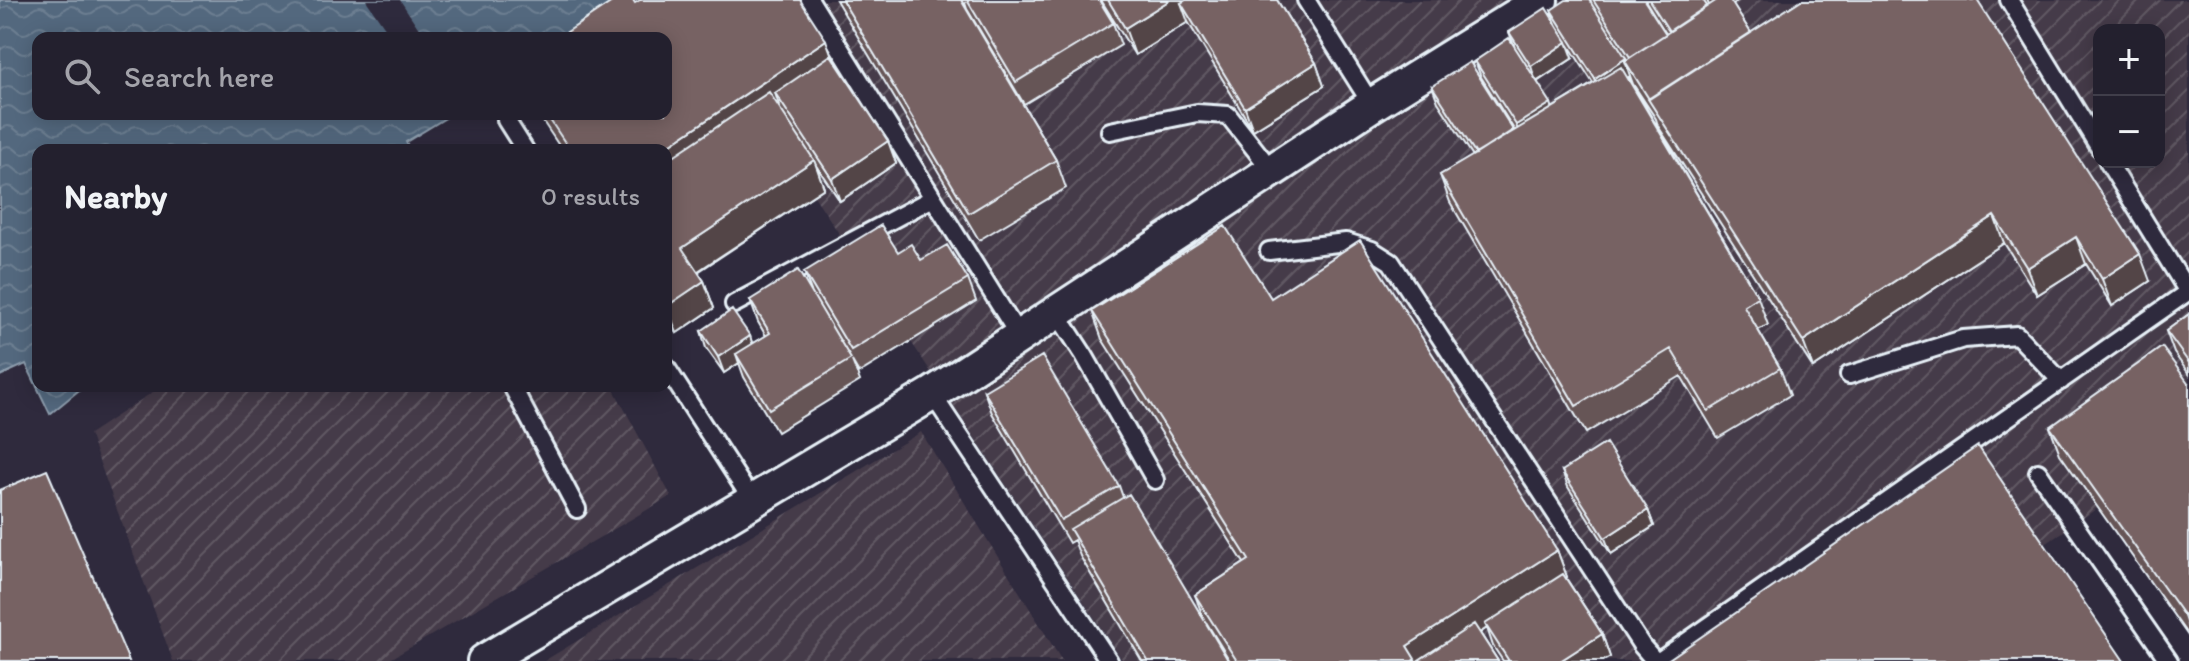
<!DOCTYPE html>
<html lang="en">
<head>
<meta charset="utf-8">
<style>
	:root { --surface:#23202e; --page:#2f2d3a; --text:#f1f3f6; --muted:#a3a3aa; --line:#403e4a }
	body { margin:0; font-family:Itim,sans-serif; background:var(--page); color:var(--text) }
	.controls { position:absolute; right:24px; top:24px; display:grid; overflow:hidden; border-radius:16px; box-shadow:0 4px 20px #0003 }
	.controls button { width:72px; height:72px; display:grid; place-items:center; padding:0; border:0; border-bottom:2px solid var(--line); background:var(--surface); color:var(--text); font:40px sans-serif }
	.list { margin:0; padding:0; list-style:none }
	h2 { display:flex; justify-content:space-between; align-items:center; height:104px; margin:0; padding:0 32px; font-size:34px }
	h2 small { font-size:26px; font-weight:400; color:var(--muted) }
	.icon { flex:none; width:44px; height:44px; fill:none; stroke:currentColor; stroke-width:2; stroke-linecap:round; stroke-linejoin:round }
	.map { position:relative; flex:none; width:2189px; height:661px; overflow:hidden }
	.search { position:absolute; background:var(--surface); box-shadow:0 4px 20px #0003; left:32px; top:32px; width:640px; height:88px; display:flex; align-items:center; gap:20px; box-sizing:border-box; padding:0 28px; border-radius:16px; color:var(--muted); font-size:30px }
	.panel { position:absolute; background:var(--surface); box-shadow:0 4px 20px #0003; left:32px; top:144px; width:640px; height:248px; border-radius:16px }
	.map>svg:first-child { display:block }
	.industrial { fill:url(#industrial-furrows); fill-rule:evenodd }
	.water { fill:url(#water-waves); stroke:#8f9faf; stroke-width:2 }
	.pier { fill:#2f2a3d }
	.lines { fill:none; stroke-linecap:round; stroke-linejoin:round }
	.lane-casing { stroke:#e8f1f8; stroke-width:22 }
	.street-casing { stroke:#e8f1f8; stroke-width:38 }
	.lane { stroke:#2f2a3d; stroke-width:16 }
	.street { stroke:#2f2a3d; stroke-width:32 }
	.wall { fill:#665456; stroke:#e8f1f8; stroke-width:2; fill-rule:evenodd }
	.shaded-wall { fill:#534546; stroke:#e8f1f8; stroke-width:2 }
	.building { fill:#776264; stroke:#e8f1f8; stroke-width:2 }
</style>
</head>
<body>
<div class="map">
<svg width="2189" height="661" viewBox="0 0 2189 661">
	<defs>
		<pattern id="industrial-furrows" width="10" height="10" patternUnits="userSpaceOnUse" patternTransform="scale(2)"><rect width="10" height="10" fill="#453b49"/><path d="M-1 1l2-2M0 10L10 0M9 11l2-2" fill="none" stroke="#605864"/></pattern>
		<pattern id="water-waves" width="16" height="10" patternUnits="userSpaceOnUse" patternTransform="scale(2)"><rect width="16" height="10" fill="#53687e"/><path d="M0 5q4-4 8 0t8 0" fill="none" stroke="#6c7e91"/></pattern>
	</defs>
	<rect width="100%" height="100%" fill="#2f2a3d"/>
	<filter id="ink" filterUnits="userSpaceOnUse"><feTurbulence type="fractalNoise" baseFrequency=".0125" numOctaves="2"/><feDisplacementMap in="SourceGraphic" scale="16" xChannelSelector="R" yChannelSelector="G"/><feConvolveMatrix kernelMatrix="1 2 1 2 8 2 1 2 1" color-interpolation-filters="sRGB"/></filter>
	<g filter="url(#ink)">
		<!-- industrial -->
		<path class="industrial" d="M684 0H2189V445L1876 661H1123ZM2099 30H2159V162H2099Z
			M162 386H612L671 496 387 661H173L89 434Z
			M921 432 1062 661H544Z"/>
		<!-- water -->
		<path class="water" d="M0 0H632L573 38H38V114H452L406 142 410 150H38V386H84L50 414 26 364 0 376Z"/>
		<!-- pier -->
		<path class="pier" d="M366 0H400L425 38H392Z"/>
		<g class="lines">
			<defs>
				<path id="lane" d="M810 0 1019 336
					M1306 0 1372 105
					M2009 0 2099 147
					M506 120 525 150
					M1110 131 1197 113 1228 115 1272 171
					M2108 162 2188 292
					M1269 251 1346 242 1372 250 1391 262 1642 646 1655 661
					M734 304 933 198
					M1056 312 1084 355 1155 480
					M666 367 753 502
					M1849 375 1963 339 2017 335 2061 381
					M512 386 577 509
					M932 394 1109 661
					M2038 472 2169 661
					M1659 661 2189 291"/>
				<path id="street" d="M484 661 932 394 1372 105 1541 0"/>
			</defs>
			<!-- lane casing -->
			<use href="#lane" class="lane-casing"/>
			<!-- street casing -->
			<use href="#street" class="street-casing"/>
			<!-- lane -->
			<use href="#lane" class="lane"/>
			<!-- street -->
			<use href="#street" class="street"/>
		</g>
		<!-- wall -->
		<path class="wall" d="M836 0H1099L1113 23 1121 45 1024 104 967 9 965 3 963 4 1056 160 1066 188 979 240Z
			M1101 0H1277L1316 63 1324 86 1253 130 1188 22 1135 55Z
			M1590 0H1644L1666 34 1645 0H1738L1732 4 1751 33 2150 281 2112 306 2086 264 2037 295 2004 243 1813 368 1658 126 1656 119 1633 84 1630 76 1628 77 1758 297 1768 325 1758 330 1780 368 1790 395 1718 438 1681 376 1586 433 1450 202 1440 175 1473 156 1438 102 1432 86 1513 132 1515 131 1481 77 1475 61 1514 45 1509 32 1556 24 1551 10 1591 3ZM1568 44 1593 83 1552 108 1537 82 1573 58Z
			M635 3 833 58 888 141 896 163 840 201 815 164 824 188 698 272 704 281 714 308 677 333 666 316V150H562L538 114H666Z
			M898 252 968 279 976 301 859 373 852 361 860 381 777 432 744 377 739 363 724 373 706 348 701 331 750 336 752 344 766 336 758 322 750 300 811 291 804 272Z
			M1271 298 1557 550 1567 577 1566 578 1602 634 1610 657 1603 661H1503L1493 646 1487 628 1480 633 1498 661H1230L1206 622 1228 661H1142L1080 556 1074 540 1069 543 992 413 984 391 1119 486 1123 497 1205 622 1195 595 1244 563 1102 339 1092 311Z
			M2189 314V374L2174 353 2166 331Z
			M2189 384V637L2060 454 2050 427Z
			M1562 471 1648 510 1654 526 1611 554 1568 487Z"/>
		<!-- shaded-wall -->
		<path class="shaded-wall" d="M1170 0H1224L1181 3 1188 22 1135 55 1125 28Z
			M1707 0H1739L1713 16Z
			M826 40 836 67 775 93 779 105 666 181V150H662Z
			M1567 42 1573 58 1536 82 1531 66Z
			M1626 58 1631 71 1625 61 1630 76 1601 95 1595 79Z
			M1316 63 1324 86 1253 130 1245 108Z
			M1551 103 1556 119 1522 141 1516 125Z
			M888 141 896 163 840 201 832 179Z
			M814 160 824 188 692 275 682 248Z
			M1994 216 2004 243 1813 368 1803 341Z
			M2076 237 2086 264 2037 295 2027 268Z
			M2140 254 2150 281 2112 306 2102 279Z
			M704 281 714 308 677 333 667 306Z
			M750 336 755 352 736 354 739 363 724 373 718 357Z
			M1648 510 1654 526 1611 554 1605 538Z
			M1557 550 1567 577 1488 628 1485 624 1487 628 1436 661H1412L1407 646Z
			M2189 612V631L2184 616Z
			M1602 634 1610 657 1603 661H1560Z"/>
		<!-- building -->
		<path class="building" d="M615 0H633L635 3 640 0H800L826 40 662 150H570L546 114H666V38H558Z
			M842 0H961L1056 160 969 213Z
			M967 0H1099L1113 23 1016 82Z
			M1108 0H1170L1125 28Z
			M1186 0H1277L1316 63 1245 108 1181 3Z
			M1566 0H1589L1626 58 1595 79 1551 10Z
			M1593 0H1644L1666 34 1630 57Z
			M1649 0H1703L1707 6 1669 31Z
			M1717 0H1730L1751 33 1649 99 1625 61Z
			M1801 0H1977L2140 254 2102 279 2076 237 2027 268 1994 216 1803 341 1648 99Z
			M1546 8 1567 42 1531 66 1509 32Z
			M1509 38 1551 103 1516 125 1475 61Z
			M831 55 888 141 832 179 775 93Z
			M1470 62 1513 130 1476 154 1432 86Z
			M1621 67 1758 297 1744 306 1780 368 1708 411 1671 349 1576 406 1440 175Z
			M769 92 814 160 682 248 704 281 667 306 666 161Z
			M881 225 898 252 911 244 921 260 947 245 968 279 851 350 804 272Z
			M1225 226 1271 298 1360 240 1557 550 1407 646 1415 659 1412 661H1237L1195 595 1249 560 1092 311Z
			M798 270 851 359 769 409 736 354 770 333 750 300Z
			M732 310 750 336 718 357 701 331Z
			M2189 314V363L2166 331Z
			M2162 347 2189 384V612L2184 616 2050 427Z
			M1042 356 1119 486 1061 520 984 391Z
			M1606 443 1648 510 1605 538 1562 471Z
			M1978 446 2124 661H1666Z
			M47 470 129 661H0V490Z
			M1129 494 1228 660 1227 661H1148L1070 529Z
			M1563 574 1602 634 1560 661H1509L1485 624Z
			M1474 624 1498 661H1420L1419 660Z"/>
	</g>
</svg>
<div class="controls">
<button>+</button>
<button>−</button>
</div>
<div class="search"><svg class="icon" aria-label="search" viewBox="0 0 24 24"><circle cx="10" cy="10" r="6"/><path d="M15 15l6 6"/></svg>Search here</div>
<section class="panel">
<h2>Nearby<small>0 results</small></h2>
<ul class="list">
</ul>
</section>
</div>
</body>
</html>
